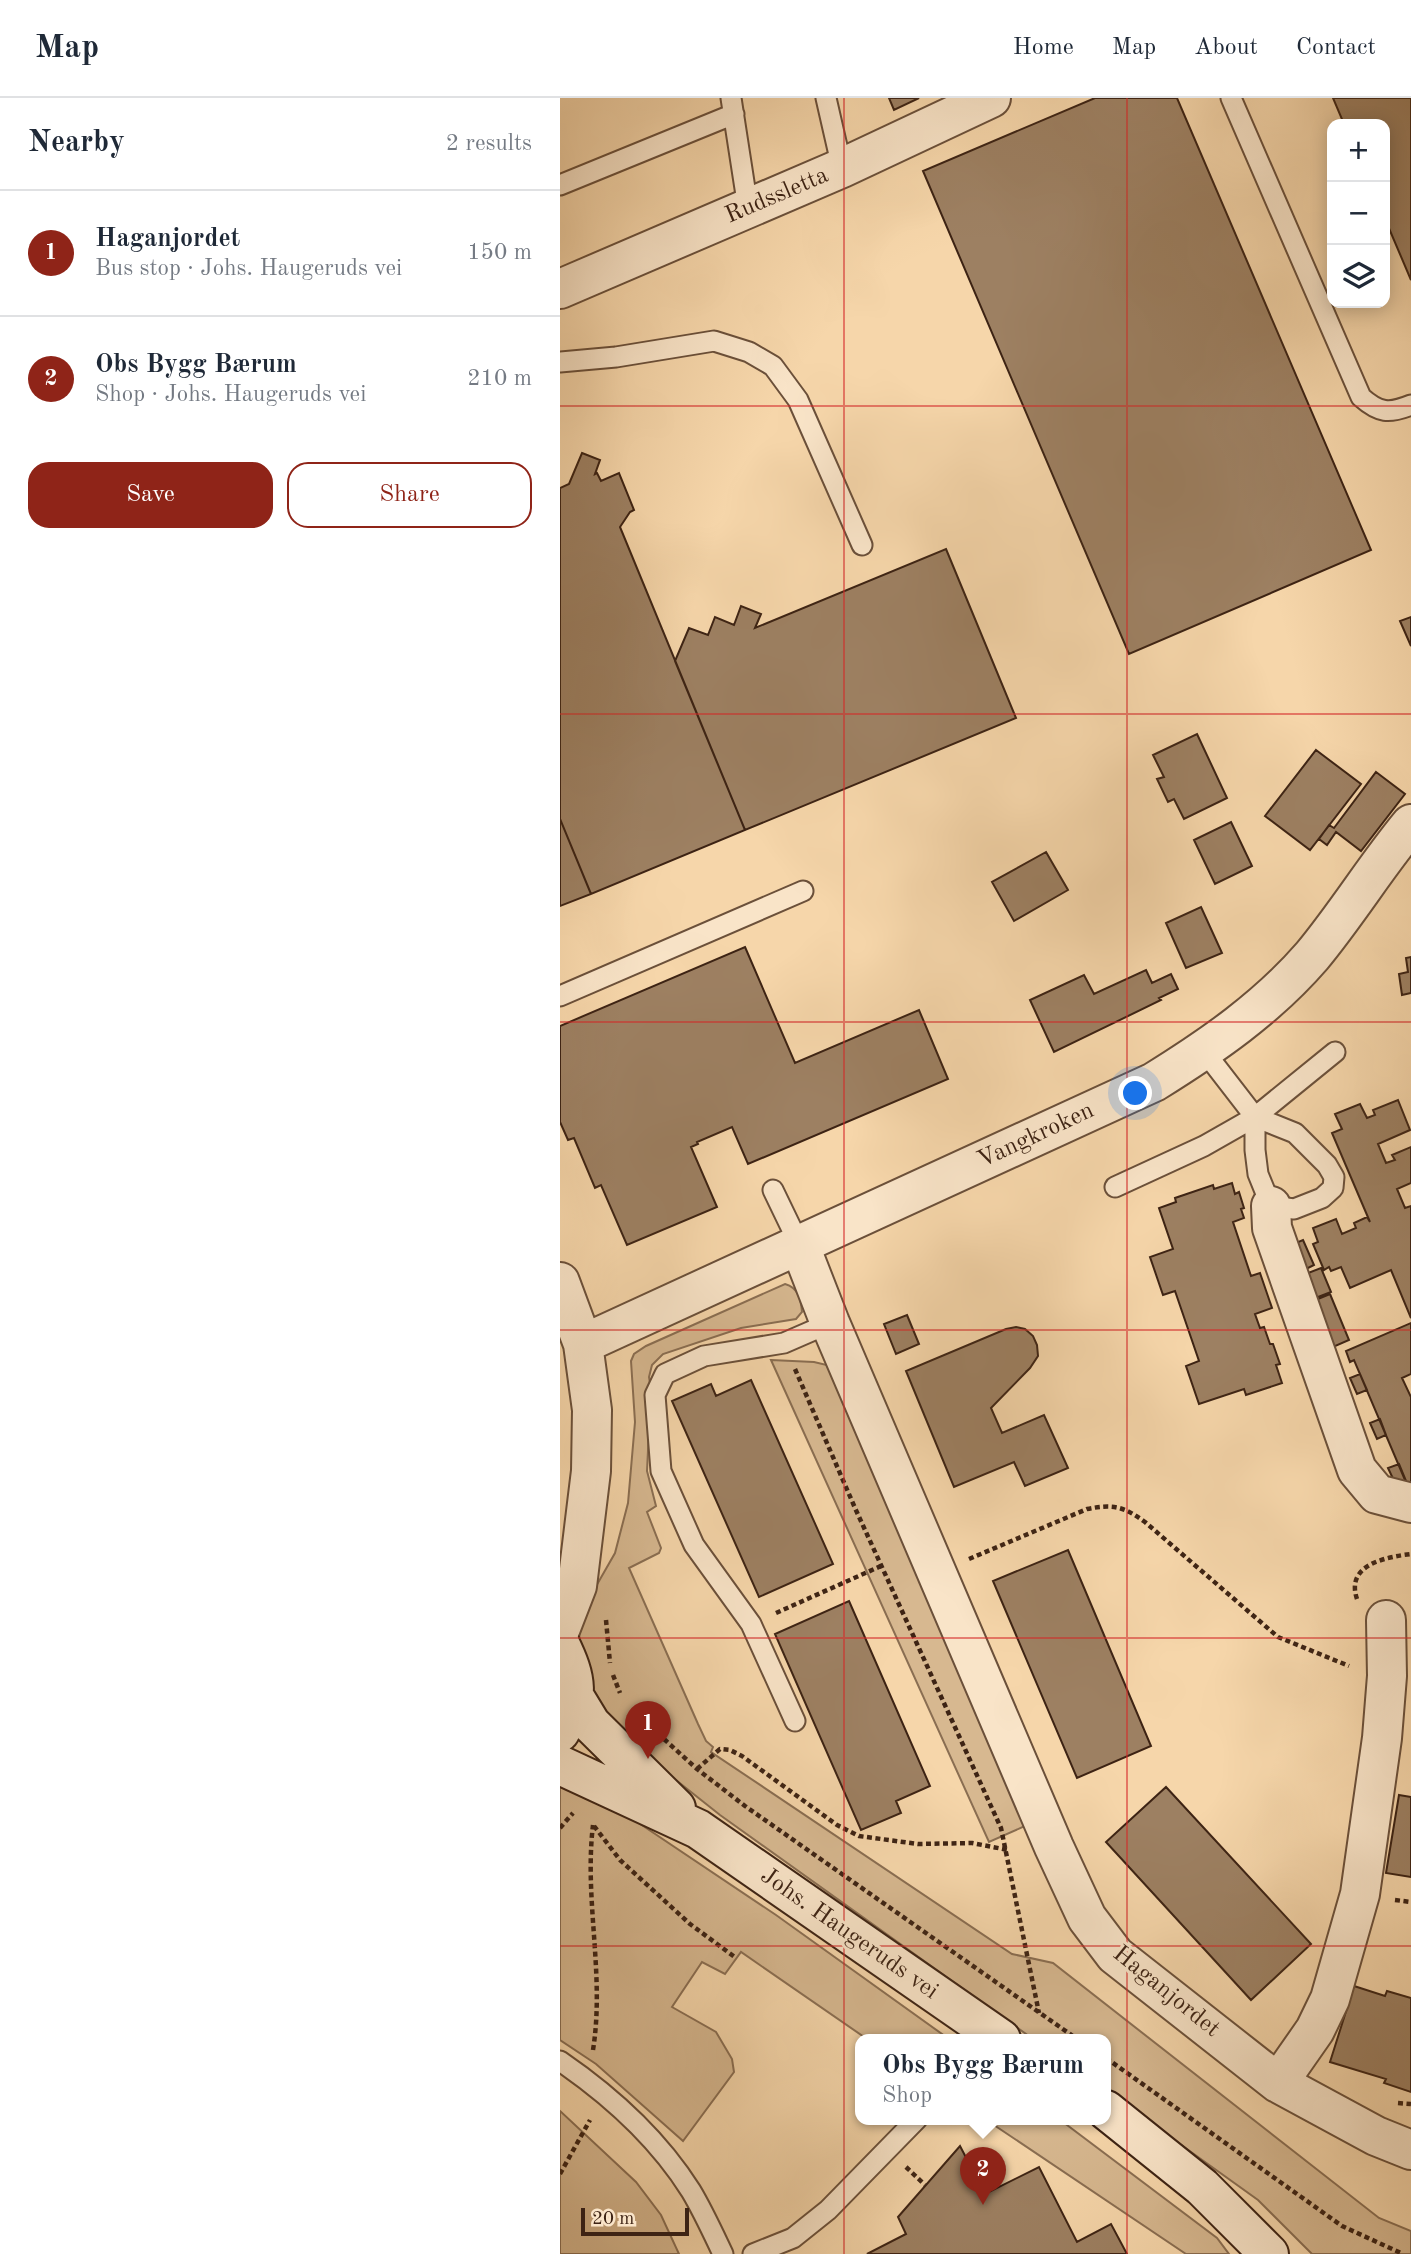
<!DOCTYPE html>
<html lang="en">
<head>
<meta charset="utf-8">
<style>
	:root { --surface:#fff; --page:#f6f6f7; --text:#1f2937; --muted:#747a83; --line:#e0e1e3; --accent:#8f2418 }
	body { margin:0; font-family:"Old Standard TT",serif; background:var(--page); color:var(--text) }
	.controls { position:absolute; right:21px; top:21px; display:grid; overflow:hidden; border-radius:14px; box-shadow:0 4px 18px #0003 }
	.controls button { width:63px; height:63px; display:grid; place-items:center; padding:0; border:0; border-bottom:2px solid var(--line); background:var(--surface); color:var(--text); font:35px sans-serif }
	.scale { position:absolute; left:21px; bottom:18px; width:108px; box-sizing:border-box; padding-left:7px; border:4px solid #3d2314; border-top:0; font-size:19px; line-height:24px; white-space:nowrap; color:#3d2314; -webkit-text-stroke:5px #f9e4c8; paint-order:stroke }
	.you { position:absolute; left:576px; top:996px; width:24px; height:24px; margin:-18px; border:5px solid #fff; border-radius:50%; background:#1a73e8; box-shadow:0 0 0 10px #1a73e833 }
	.badge { display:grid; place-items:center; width:46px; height:46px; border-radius:50%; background:var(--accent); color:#fff; font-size:23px; font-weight:700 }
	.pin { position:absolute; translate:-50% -58px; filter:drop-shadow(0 2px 4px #0008) }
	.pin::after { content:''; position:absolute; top:37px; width:24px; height:21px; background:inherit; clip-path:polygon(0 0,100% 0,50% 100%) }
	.popup { position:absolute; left:295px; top:1936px; width:256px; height:91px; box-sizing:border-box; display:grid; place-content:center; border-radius:14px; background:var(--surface); filter:drop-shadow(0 2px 5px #0005); font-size:23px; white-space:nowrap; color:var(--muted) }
	.popup b { font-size:26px; color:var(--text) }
	.popup::after { content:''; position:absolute; left:50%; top:100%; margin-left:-14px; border:14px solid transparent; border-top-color:var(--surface) }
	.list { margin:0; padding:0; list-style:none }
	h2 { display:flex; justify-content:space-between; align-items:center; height:91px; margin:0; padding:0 28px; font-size:30px }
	h2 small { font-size:23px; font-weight:400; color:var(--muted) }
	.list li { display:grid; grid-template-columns:46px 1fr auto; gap:21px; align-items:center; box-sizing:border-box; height:126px; padding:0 28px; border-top:2px solid var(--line) }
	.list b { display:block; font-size:26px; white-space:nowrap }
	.list p { margin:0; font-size:23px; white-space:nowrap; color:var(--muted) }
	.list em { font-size:23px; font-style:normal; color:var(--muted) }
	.actions { display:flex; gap:14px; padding:21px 28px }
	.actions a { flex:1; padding:16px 0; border:2px solid var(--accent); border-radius:21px; text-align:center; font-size:24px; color:var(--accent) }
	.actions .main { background:var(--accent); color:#fff }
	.icon { flex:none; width:38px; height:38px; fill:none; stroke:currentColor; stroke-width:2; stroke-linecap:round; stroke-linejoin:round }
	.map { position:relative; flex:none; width:851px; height:2156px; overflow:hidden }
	header { display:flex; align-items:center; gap:42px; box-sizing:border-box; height:98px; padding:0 35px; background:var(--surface); border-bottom:2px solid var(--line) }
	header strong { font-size:33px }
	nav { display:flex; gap:38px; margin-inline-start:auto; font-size:24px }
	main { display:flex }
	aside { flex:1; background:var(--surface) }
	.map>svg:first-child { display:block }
	.green { fill:#d7b890; stroke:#8a6e52; stroke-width:2 }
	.building { fill:#9d8062; stroke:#3d2314; stroke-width:2 }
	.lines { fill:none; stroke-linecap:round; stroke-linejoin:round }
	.lane-casing { stroke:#6b503a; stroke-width:23 }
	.street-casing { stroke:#6b503a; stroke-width:42 }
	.secondary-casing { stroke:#3d2314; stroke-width:42 }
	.path { stroke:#3d2314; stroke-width:4.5; stroke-dasharray:5 3.5; stroke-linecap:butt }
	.lane { stroke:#f9e4c8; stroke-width:19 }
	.street { stroke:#f9e4c8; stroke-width:38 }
	.secondary { stroke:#f9e4c8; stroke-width:38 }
	.grid { fill:none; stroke:#d62828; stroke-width:2; stroke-opacity:0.55 }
	.labels { text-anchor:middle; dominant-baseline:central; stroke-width:6; stroke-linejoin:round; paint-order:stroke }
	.street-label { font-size:24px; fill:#3d2314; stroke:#f9e4c8 }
</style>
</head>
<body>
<header>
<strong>Map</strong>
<nav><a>Home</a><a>Map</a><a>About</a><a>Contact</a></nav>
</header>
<main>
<aside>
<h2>Nearby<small>2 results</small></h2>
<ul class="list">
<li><span class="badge">1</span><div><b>Haganjordet</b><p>Bus stop · Johs. Haugeruds vei</p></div><em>150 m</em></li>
<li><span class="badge">2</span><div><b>Obs Bygg Bærum</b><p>Shop · Johs. Haugeruds vei</p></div><em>210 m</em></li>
</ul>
<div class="actions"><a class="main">Save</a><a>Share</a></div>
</aside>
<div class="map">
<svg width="851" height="2156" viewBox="0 0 851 2156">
	<rect width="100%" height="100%" fill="#f6d6aa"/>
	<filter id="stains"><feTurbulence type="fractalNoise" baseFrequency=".00286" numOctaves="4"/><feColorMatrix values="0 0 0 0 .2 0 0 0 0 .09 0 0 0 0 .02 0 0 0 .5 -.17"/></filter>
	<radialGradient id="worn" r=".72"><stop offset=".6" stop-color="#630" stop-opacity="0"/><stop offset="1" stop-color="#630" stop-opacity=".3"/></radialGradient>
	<!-- green -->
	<path class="green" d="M225 1186C239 1190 241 1202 242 1214L236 1221 181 1230 103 1256 92 1267 89 1279 91 1291 87 1373 96 1408 87 1414 101 1450 99 1455 69 1470 138 1626 146 1643 153 1649 151 1654 452 1856 493 1865 819 2120 851 2133V2156H752L698 2102 546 1993V1941H473L160 1717 44 1625 27 1580 19 1537 27 1504 55 1455 68 1405 75 1324 71 1263 74 1256 86 1248Z
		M211 1262 254 1264 271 1268 465 1728 429 1744Z
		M0 1680 46 1703 216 1817 389 1941H307L181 1854 165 1876 142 1864 112 1909 156 1934 172 1961 174 1974 123 2043 36 1966 0 1942Z
		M0 2013 76 2084 101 2117 119 2156H0Z
		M425 2021H499L657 2140 669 2156H626Z"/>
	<!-- building -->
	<path class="building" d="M329 0H359L334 12Z
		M535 0H617L811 452 569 556 363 73Z
		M773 0H851V182L825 121V26H784Z
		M22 355 40 362 35 376 37 375 41 383 59 375 74 412 70 414 60 429 185 732 31 796 0 721V390L9 386Z
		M386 451 456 620 185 732 115 563 129 530 148 537 155 519 174 527 181 508 201 516 195 530Z
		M851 519V548L840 523Z
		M637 636 667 700 624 721 614 701 608 704 597 681 604 679 593 657Z
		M756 652 801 686 750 752 705 718Z
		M816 674 845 696 801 753 776 734 767 747 759 741 769 727 774 730Z
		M0 721 31 796 0 808Z
		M671 724 692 768 655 786 634 742Z
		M486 754 508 792 454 823 432 784Z
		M641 809 662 855 626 870 606 825Z
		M185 849 235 965 359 912 388 981 188 1066 172 1029 137 1044 138 1046 131 1049 157 1109 67 1147 41 1087 35 1090 14 1040 8 1042 0 1024V928Z
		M851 859V895L842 897 839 876 848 874 846 860Z
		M586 872 592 885 611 876 618 891 599 900 601 902 494 954 470 902 524 877 534 896Z
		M838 1002 850 1032 818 1046 826 1065 835 1062 832 1057 851 1049V1085L837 1091 845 1110 851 1108V1220L831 1172 790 1190 781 1169 771 1173 769 1169 764 1172 753 1146 758 1144 753 1130 776 1121 782 1136 796 1130 794 1125 807 1119 810 1124 772 1035 782 1031 775 1016 800 1006 807 1020 815 1017 813 1012Z
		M672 1085 675 1096 679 1094 684 1110 681 1111 684 1120 673 1124 691 1178 700 1175 712 1210 695 1216 700 1230 704 1229 710 1246H713L720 1266 716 1267 722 1285 686 1297 684 1291 639 1306 626 1268 639 1263 615 1193 603 1197 590 1159 613 1151 599 1110 616 1104 615 1100 653 1087 654 1091Z
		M743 1142 754 1167 742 1173 731 1147Z
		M761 1170 771 1194 753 1201 743 1177Z
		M770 1196 789 1242 773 1249 753 1203Z
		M347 1217 359 1246 336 1256 324 1226Z
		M851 1225V1276L842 1280 851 1299V1391L848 1389 794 1262 790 1264 786 1253Z
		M456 1229 465 1231 473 1238 477 1247 478 1258 470 1270 431 1310 442 1335 484 1317 508 1370 465 1388 454 1364 394 1389 346 1273 446 1231Z
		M800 1276 807 1292 797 1296 790 1280Z
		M191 1282 273 1466 199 1499 112 1303 151 1286 156 1298Z
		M820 1321 826 1337 817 1341 810 1325Z
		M839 1366 846 1383 836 1387 828 1370Z
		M508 1452 591 1648 517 1680 433 1483Z
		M289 1503 370 1688 336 1703 341 1715 301 1732 215 1536Z
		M606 1689 751 1846 691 1902 546 1744Z
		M839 1697 851 1699V1779L826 1775Z
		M794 1888 825 1898 827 1893 851 1900V1994L824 1985 826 1981 770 1964Z
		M400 2048 425 2096 479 2069 517 2144 551 2126 567 2156H307L346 2136 338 2119Z"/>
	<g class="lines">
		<defs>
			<path id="lane" d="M171 0 188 110
				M266 0 282 70
				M671 0 801 299C819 315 829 316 851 307
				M0 87 174 16
				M0 264 56 259 154 243 189 254 213 268 238 302 302 447
				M0 898 243 793
				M644 953 695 1019V1052L698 1076 711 1108 734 1111 762 1100 773 1090 774 1079 767 1067 735 1035 695 1019
				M555 1089 644 1048 695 1019 775 954
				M213 1092 240 1148
				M235 1623 191 1526 134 1447 101 1373 95 1297 105 1276 144 1258 224 1245 270 1225
				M0 1963C51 1998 97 2039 131 2093 143 2113 153 2135 163 2156
				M193 2156 233 2140 268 2112 357 2021"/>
			<path id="street" d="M0 191 282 70 431 0
				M711 1108 712 1130 797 1372 817 1396 851 1405
				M240 1148 270 1225 494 1749 527 1820 555 1857 718 1985 816 2038 851 2052
				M0 1184 23 1246 32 1312 31 1373 17 1488 0 1532
				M23 1246 594 984C652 948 707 910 752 858 787 816 816 768 851 726
				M718 1985 755 1932 770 1901 800 1796 822 1640 827 1578 826 1522"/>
			<path id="secondary" d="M0 1546C17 1581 20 1598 0 1634
				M14 1598 31 1626 116 1710
				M0 1667 138 1731 441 1941
				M546 2012 642 2089 709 2156"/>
		</defs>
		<!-- lane casing -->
		<use href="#lane" class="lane-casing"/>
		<!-- street casing -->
		<use href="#street" class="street-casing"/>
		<!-- secondary casing -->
		<use href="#secondary" class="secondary-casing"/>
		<!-- path -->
		<path class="path" d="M235 1271 295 1410 441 1730 479 1915
			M409 1461 527 1411C553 1406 563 1408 585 1424L718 1539 789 1568
			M797 1501C785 1466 827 1459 851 1456
			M216 1515 321 1468
			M46 1522 50 1565
			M53 1577 60 1595
			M104 1641 137 1671 185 1708 517 1941
			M137 1671 160 1651 170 1652 182 1658 277 1727 299 1738 358 1746 412 1745 448 1752
			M34 1728 60 1762 130 1826 176 1860
			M0 1730 13 1715
			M835 1802 851 1804
			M33 1952C45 1877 24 1802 33 1727
			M546 1960 782 2128 843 2156
			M838 2005 851 2006
			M346 2069 365 2087
			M0 2076 30 2022"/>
		<!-- lane -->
		<use href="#lane" class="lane"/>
		<!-- street -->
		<use href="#street" class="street"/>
		<!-- secondary -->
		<use href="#secondary" class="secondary"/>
	</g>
	<!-- grid -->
	<path class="grid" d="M284 0V2156M567 0V2156M0 308H851M0 616H851M0 924H851M0 1232H851M0 1540H851M0 1848H851"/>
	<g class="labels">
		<!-- street labels -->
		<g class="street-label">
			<text transform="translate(217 98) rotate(-23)">Rudssletta</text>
			<text transform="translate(476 1038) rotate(-25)">Vangkroken</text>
			<text transform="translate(289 1836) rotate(35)">Johs. Haugeruds vei</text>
			<text transform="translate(606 1894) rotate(39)">Haganjordet</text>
		</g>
	</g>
	<rect width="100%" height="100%" filter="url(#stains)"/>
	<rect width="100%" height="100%" fill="url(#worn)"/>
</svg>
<div class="controls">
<button>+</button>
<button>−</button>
<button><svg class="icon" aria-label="layers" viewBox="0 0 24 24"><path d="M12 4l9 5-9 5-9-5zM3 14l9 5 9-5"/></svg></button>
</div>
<div class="scale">20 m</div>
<div class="you"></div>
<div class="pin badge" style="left:88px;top:1661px">1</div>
<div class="pin badge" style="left:423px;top:2107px">2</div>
<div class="popup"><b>Obs Bygg Bærum</b>Shop</div>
</div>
</main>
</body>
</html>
